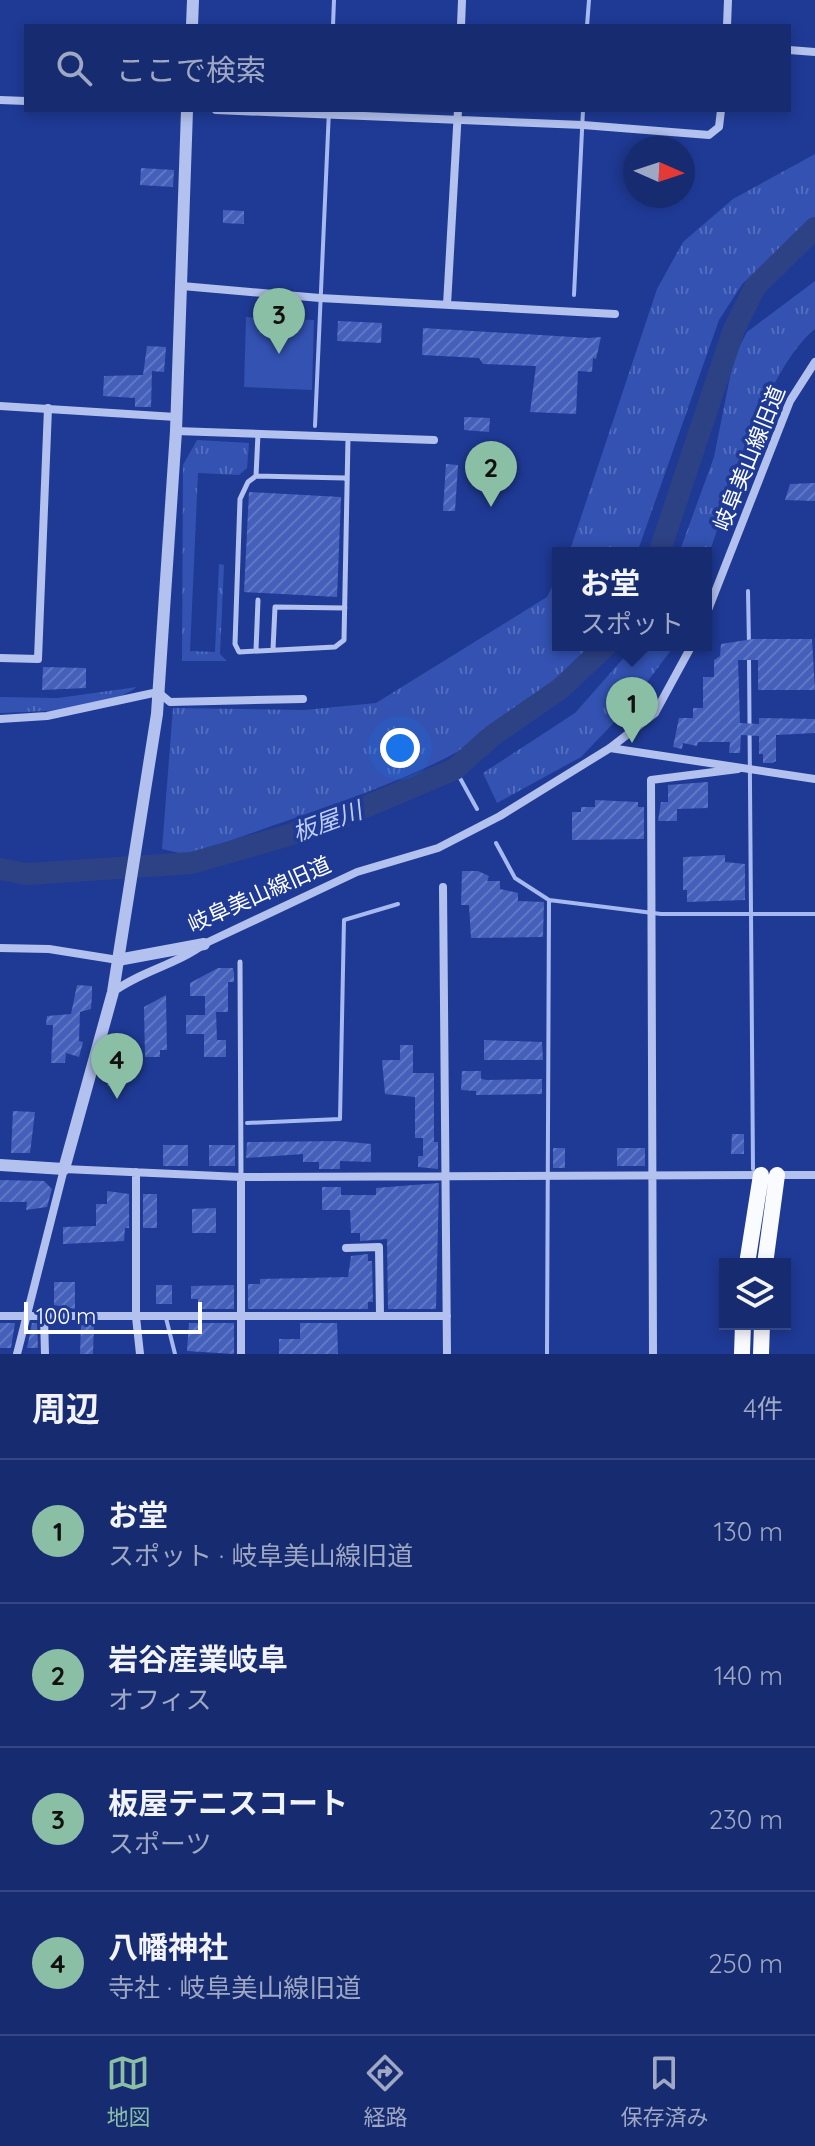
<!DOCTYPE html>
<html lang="ja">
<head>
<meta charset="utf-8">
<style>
	:root { --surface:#172c70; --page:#243878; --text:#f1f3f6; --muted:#9ea7c3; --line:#364883; --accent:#8abfa5 }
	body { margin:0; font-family:Quicksand,"Noto Sans JP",sans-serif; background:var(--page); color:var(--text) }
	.controls { position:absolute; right:24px; bottom:24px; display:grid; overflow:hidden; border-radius:0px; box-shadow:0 4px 12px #0003 }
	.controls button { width:72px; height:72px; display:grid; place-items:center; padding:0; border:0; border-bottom:2px solid var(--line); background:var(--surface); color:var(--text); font:40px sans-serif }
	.compass { position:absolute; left:623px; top:136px; width:72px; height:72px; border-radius:50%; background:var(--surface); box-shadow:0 4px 12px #0003; rotate:93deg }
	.scale { position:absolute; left:24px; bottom:20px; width:178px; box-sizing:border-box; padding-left:8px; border:4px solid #fff; border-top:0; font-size:22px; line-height:28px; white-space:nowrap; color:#fff; -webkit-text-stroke:6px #1f3a95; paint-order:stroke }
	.you { position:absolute; left:400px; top:748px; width:28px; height:28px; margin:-20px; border:6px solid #fff; border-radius:50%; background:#1a73e8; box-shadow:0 0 0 12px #1a73e833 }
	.badge { display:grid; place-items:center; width:52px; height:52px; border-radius:50%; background:var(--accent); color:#111; font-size:26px; font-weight:700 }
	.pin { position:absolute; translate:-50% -66px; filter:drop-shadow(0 2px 4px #0008) }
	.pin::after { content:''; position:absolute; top:42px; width:28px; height:24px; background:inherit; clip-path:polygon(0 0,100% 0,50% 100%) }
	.popup { position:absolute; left:552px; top:547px; width:160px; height:104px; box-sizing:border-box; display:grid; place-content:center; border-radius:0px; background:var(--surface); filter:drop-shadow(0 2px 6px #0005); font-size:26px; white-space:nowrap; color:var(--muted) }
	.popup b { font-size:30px; color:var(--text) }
	.popup::after { content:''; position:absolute; left:50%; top:100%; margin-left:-16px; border:16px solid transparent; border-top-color:var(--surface) }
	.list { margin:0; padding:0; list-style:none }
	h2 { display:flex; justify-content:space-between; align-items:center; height:104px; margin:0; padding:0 32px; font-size:34px }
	h2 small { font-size:26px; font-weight:400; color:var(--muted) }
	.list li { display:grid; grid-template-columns:52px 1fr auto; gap:24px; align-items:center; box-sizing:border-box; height:144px; padding:0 32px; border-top:2px solid var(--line) }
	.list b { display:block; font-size:30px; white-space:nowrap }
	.list p { margin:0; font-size:26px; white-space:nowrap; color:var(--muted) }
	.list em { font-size:26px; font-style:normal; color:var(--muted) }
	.icon { flex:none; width:44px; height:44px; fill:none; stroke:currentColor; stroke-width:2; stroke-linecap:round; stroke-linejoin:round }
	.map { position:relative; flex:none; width:815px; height:1354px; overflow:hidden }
	.search { position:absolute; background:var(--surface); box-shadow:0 4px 12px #0003; left:24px; right:24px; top:24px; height:88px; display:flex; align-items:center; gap:20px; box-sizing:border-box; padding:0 28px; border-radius:0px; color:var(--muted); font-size:30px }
	.sheet { height:680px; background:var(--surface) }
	nav { display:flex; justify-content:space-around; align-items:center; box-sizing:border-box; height:112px; border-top:2px solid var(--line); background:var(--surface); font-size:22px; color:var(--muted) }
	nav a { display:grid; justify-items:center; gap:4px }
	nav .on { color:var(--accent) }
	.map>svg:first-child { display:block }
	.grass { fill:url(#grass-tufts) }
	.pitch { fill:#3352b2 }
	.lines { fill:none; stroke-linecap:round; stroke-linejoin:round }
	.stream { stroke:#a6b9f0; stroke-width:4 }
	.river { stroke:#2d4185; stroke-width:22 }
	.building { fill:url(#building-hatch) }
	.service { stroke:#b2c1ee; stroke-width:5 }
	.minor { stroke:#b2c1ee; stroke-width:8 }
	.tertiary { stroke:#b2c1ee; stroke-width:12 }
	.primary { stroke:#fafbff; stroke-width:16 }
	.labels { text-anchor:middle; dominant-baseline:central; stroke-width:7; stroke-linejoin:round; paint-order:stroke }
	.street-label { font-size:22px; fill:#fff; stroke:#1f3a95 }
	.water-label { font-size:24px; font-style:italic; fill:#bfccf5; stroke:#1f3a95 }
</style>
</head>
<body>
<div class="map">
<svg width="815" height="1354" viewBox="0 0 815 1354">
	<defs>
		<pattern id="grass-tufts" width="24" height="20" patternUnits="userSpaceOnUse" patternTransform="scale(2)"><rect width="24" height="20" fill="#3352b2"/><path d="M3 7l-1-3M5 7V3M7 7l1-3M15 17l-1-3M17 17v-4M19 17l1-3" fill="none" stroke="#526cbe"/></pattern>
		<pattern id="building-hatch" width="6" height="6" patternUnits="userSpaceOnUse" patternTransform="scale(2)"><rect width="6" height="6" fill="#4460ba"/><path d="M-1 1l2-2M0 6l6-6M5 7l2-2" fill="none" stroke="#6078c4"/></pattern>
	</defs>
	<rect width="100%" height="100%" fill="#1f3a95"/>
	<!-- grass -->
	<path class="grass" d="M815 154V226L743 283 719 320 637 553H569L657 289 683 242 733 199Z
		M815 281V329C765 369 729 499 706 562V553H679L714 457 734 357 747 332Z
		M197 440 249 443 247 468 239 475 198 473 190 651 215 652 219 564 224 565 220 654 227 661H182L183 465Z
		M558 575V645H593C546 693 488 740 427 767 358 799 282 821 210 848L183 854 162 849 173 708 304 710 376 703 547 597Z
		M635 645H675L626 710 581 757 497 803 483 773 575 713Z
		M137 687C101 712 42 711 0 713V697L58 698Z"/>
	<!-- pitch -->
	<path class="pitch" d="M246 317 314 320 312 390 244 387Z"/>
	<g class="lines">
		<!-- stream -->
		<path class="stream" d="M333 26 334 0
			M587 26 589 0
			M574 295 583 110
			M315 426 329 110
			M748 591 749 645
			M749 658 753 1169
			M455 769 477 809
			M496 843 515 878 549 900 661 914H815
			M247 1123 340 1119 344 920 398 904
			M166 1318 175 1354
			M547 1354 549 900"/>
		<!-- river -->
		<path class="river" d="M659 553 734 329 755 287 815 228
			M0 869 27 874 192 863 320 826 455 769 492 736 560 689 607 645"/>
	</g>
	<!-- building -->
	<path class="building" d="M141 168 174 170 173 187 140 185Z
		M223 210 244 211V224L223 223Z
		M338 321 382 323 381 343 337 341Z
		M423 328 589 338 601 337 596 359 593 358 592 372 578 371 576 414 530 412 536 366 483 364 479 358 422 355Z
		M147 346 166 347 164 372 152 371 151 407H135V398L103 396 104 376 143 375Z
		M464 417 490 418 489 432 464 430Z
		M446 464 458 465 455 511H443Z
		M815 483V501L785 500 790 484Z
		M249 492 341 497 337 597 244 592Z
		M753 639H812L815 690H758V660H738L740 723 759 724V718L815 719V733L776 735V761L772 763H763V754H759V736L741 735 740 753H729L730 742H698L697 746 683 743 682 749 673 747 679 718H693V708H703V677H714V660L720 656 721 644Z
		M43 667 86 668V688L42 690Z
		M708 782V808L677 809V821H658L661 802H668V785Z
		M595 800 638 802V807H644V839L572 840V812H581V807H595Z
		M725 855V862L745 864V900L687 902V890H683V857Z
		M462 871H478L489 876 487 881H500V889L518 893V901L544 902 543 937 471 938 469 905H461Z
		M218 968H233L234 973V982H228V1012H216L217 1040H226V1057H204V1034H186V1015H205V996H190V983Z
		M77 985 92 986V995L91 1009 80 1012 79 1041 83 1042 79 1057 66 1053 65 1063H51L53 1025H46L47 1016 71 1014Z
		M166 995 167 1050H160V1057H145L144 1007Z
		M484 1040 542 1042 543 1060H484Z
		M400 1045H413V1073H434V1142H438V1169L418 1167V1156H423V1138H415V1097L385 1094 382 1060H400Z
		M114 1055 124 1056 123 1088 107 1086 108 1076H112Z
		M462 1071H481V1079L487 1080 542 1079V1094L476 1095V1091L461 1090Z
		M13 1111 35 1112 30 1153H11Z
		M732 1134H744V1154H731Z
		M340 1141 371 1144V1162L340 1161V1169H319V1162H303V1154L246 1158 247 1142Z
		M163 1145H188V1166H163Z
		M209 1145H235V1166H209Z
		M553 1148H565V1168H553Z
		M617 1148H645V1166H617Z
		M0 1180 44 1181 52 1189 47 1207 26 1210 27 1202H0Z
		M439 1183 436 1309H388L387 1239 360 1241V1233H351L350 1210H322V1187H341V1195H376V1188Z
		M107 1191 129 1194V1228H125L124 1241 63 1244V1227L96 1226V1204H107Z
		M143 1194H157V1228H143Z
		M216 1208V1233H192V1209Z
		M368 1254V1261H372L373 1302H368V1309H248V1284H260V1279L348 1277 351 1256Z
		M54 1282H75V1309L54 1305Z
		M156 1285H172V1304H156Z
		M234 1285V1309H198V1299H191V1286Z
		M0 1323H15L11 1348H0Z
		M32 1323H37L38 1348H27Z
		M189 1323H234V1354L187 1351Z
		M300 1323H337L338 1354H279V1339H300Z
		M81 1325H94L93 1354H80Z"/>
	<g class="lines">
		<!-- service -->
		<path class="service" d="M256 476 258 434
			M346 479 345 478 256 476 248 482 240 499 235 644 239 652 335 647 344 640 348 438
			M273 649 275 607 345 608
			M256 650 258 600
			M240 962 241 1177"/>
		<!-- minor -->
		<path class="minor" d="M461 26 462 0
			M727 26 728 0
			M789 50 815 52
			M0 100 26 101
			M216 110 583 125 709 135 719 127 721 110
			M182 286 320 298 615 314
			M447 305 458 110
			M0 406 176 417
			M176 431 434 440
			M706 615 790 401 815 362
			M0 658 38 659 48 408
			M0 719 47 716 158 692 170 702 303 699
			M610 748 815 779
			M443 887 447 1354
			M0 948 49 949 118 960
			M113 992C141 971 176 965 204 944L357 872 438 848 500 816 610 748 655 713 692 645
			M136 1172V1317L140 1354
			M776 1175H815
			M346 1248 379 1247 380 1315
			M0 1316H447
			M44 1317 45 1354
			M17 1354 64 1169 241 1177 762 1175
			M241 1354V1177
			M653 1354 651 780 738 769"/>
		<!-- tertiary -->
		<path class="tertiary" d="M192 26 193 0
			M118 960 204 944
			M0 1165 64 1169 113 992 157 714 176 431 187 110"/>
		<!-- primary -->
		<path class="primary" d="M747 1264 761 1175
			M765 1264 777 1175
			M742 1354 743 1324
			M761 1354 762 1324"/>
	</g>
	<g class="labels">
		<!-- street labels -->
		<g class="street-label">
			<text transform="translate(749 458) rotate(-68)">岐阜美山線旧道</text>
			<text transform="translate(259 894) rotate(-24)">岐阜美山線旧道</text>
		</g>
		<!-- water labels -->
		<g class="water-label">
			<text transform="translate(327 821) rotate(-20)">板屋川</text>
		</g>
	</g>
</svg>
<div class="controls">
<button><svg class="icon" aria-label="layers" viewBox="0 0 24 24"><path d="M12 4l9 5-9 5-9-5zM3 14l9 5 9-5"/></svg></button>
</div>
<svg class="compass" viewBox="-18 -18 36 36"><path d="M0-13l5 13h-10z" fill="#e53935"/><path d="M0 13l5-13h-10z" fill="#9ea7c3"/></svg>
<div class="scale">100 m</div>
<div class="you"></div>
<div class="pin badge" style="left:632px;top:743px">1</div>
<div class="popup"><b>お堂</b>スポット</div>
<div class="pin badge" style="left:491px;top:507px">2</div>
<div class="pin badge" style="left:279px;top:354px">3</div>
<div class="pin badge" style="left:117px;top:1099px">4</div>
<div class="search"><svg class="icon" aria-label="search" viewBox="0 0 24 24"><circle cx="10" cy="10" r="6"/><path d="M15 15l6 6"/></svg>ここで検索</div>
</div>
<section class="sheet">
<h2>周辺<small>4件</small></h2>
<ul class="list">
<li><span class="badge">1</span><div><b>お堂</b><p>スポット · 岐阜美山線旧道</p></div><em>130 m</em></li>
<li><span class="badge">2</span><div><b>岩谷産業岐阜</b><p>オフィス</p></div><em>140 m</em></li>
<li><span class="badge">3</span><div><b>板屋テニスコート</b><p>スポーツ</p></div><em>230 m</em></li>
<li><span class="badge">4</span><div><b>八幡神社</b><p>寺社 · 岐阜美山線旧道</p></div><em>250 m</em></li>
</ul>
</section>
<nav>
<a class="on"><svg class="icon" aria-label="map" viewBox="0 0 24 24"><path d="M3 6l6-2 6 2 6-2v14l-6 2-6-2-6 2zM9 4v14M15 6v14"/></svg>地図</a>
<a><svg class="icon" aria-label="directions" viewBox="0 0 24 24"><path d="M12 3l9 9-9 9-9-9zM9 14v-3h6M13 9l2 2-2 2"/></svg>経路</a>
<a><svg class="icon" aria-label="saved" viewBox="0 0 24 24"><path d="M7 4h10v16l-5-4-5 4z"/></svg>保存済み</a>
</nav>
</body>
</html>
